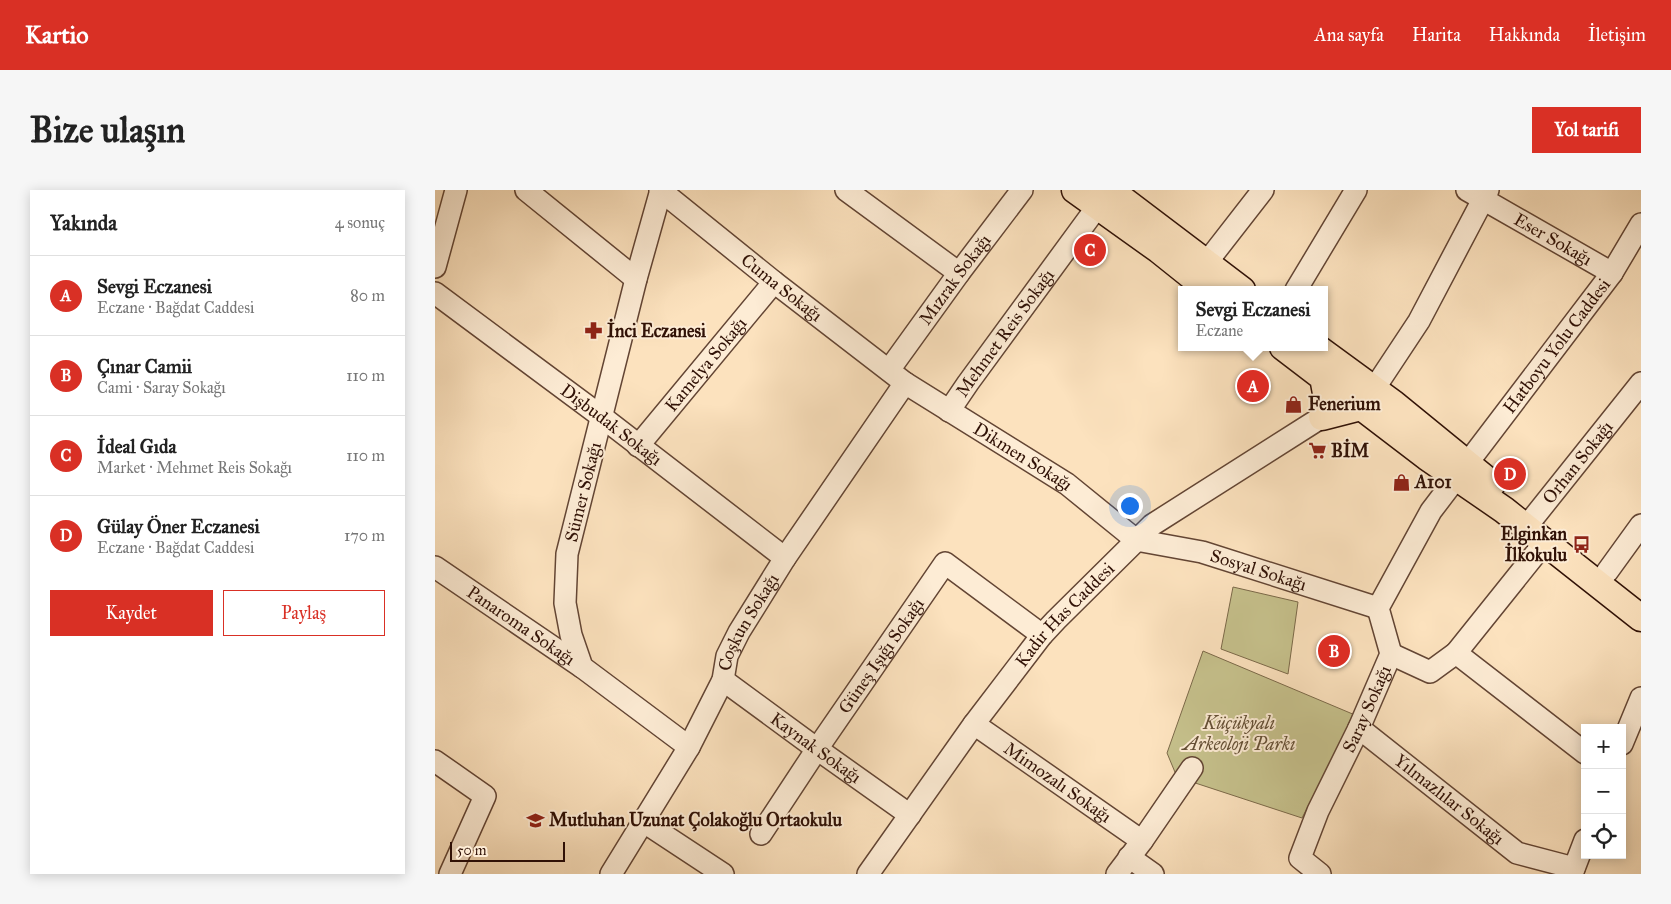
<!DOCTYPE html>
<html lang="tr">
<head>
<meta charset="utf-8">
<style>
	:root { --surface:#fff; --page:#f6f6f6; --text:#222; --muted:#767676; --line:#e0e0e0; --accent:#d93025 }
	body { margin:0; font-family:"IM FELL Great Primer",serif; background:var(--page); color:var(--text) }
	.controls { position:absolute; right:15px; bottom:15px; display:grid; overflow:hidden; border-radius:0px; box-shadow:0 2px 12px #0003 }
	.controls button { width:45px; height:45px; display:grid; place-items:center; padding:0; border:0; border-bottom:1px solid var(--line); background:var(--surface); color:var(--text); font:25px sans-serif }
	.scale { position:absolute; left:15px; bottom:12px; width:115px; box-sizing:border-box; padding-left:5px; border:2px solid #301106; border-top:0; font-size:14px; line-height:18px; white-space:nowrap; color:#301106; -webkit-text-stroke:4px #fdecd5; paint-order:stroke }
	.you { position:absolute; left:694px; top:315px; width:18px; height:18px; margin:-12px; border:4px solid #fff; border-radius:50%; background:#1a73e8; box-shadow:0 0 0 8px #1a73e833 }
	.badge { display:grid; place-items:center; width:32px; height:32px; border-radius:50%; background:var(--accent); color:#fff; font-size:16px; font-weight:700 }
	.pin { position:absolute; translate:-50% -50%; border:2px solid #fff; box-shadow:0 1px 5px #0006 }
	.popup { position:absolute; left:743px; top:96px; width:150px; height:65px; box-sizing:border-box; display:grid; place-content:center; border-radius:0px; background:var(--surface); filter:drop-shadow(0 1px 4px #0005); font-size:16px; white-space:nowrap; color:var(--muted) }
	.popup b { font-size:19px; color:var(--text) }
	.popup::after { content:''; position:absolute; left:50%; top:100%; margin-left:-10px; border:10px solid transparent; border-top-color:var(--surface) }
	.list { margin:0; padding:0; list-style:none }
	h2 { display:flex; justify-content:space-between; align-items:center; height:65px; margin:0; padding:0 20px; font-size:21px }
	h2 small { font-size:16px; font-weight:400; color:var(--muted) }
	.list li { display:grid; grid-template-columns:32px 1fr auto; gap:15px; align-items:center; box-sizing:border-box; height:80px; padding:0 20px; border-top:1px solid var(--line) }
	.list b { display:block; font-size:19px; white-space:nowrap }
	.list p { margin:0; font-size:16px; white-space:nowrap; color:var(--muted) }
	.list em { font-size:16px; font-style:normal; color:var(--muted) }
	.actions { display:flex; gap:10px; padding:15px 20px }
	.actions a { flex:1; padding:11px 0; border:1px solid var(--accent); border-radius:0px; text-align:center; font-size:18px; color:var(--accent) }
	.actions .main { background:var(--accent); color:#fff }
	.icon { flex:none; width:28px; height:28px; fill:none; stroke:currentColor; stroke-width:2; stroke-linecap:round; stroke-linejoin:round }
	.map { position:relative; flex:none; width:1206px; height:684px; overflow:hidden; border-radius:0px }
	header { display:flex; align-items:center; gap:30px; box-sizing:border-box; height:70px; padding:0 25px; background:var(--accent); color:#fff }
	header strong { font-size:24px }
	nav { display:flex; gap:28px; margin-inline-start:auto; font-size:18px }
	.intro { display:flex; align-items:center; justify-content:space-between; box-sizing:border-box; height:120px; padding:0 30px }
	h1 { margin:0; font-size:35px }
	.button { padding:12px 22px; border-radius:0px; background:var(--accent); color:#fff; font-size:18px; font-weight:700 }
	main { display:flex; gap:30px; padding:0 30px }
	aside { flex:1; background:var(--surface); border-radius:0px; box-shadow:0 2px 12px #0003 }
	.map>svg:first-child { display:block }
	.green { fill:#c6c18c; stroke:#7b6949 }
	.lines { fill:none; stroke-linecap:round; stroke-linejoin:round }
	.minor-casing { stroke:#634534; stroke-width:24 }
	.major-casing { stroke:#301106; stroke-width:29 }
	.minor { stroke:#fdecd5; stroke-width:21 }
	.major { stroke:#fce2be; stroke-width:26 }
	.labels { text-anchor:middle; dominant-baseline:central; stroke-width:4; stroke-linejoin:round; paint-order:stroke }
	.street-label { font-size:18px; fill:#301106; stroke:#fdecd5 }
	.poi-label { font-size:18px; font-weight:bold; fill:#301106; stroke:#fdecd5; text-anchor:start }
	.park-label { font-size:18px; font-style:italic; fill:#644f35; stroke:#fdecd5 }
</style>
</head>
<body>
<header>
<strong>Kartio</strong>
<nav><a>Ana sayfa</a><a>Harita</a><a>Hakkında</a><a>İletişim</a></nav>
</header>
<div class="intro"><h1>Bize ulaşın</h1><a class="button">Yol tarifi</a></div>
<main>
<aside>
<h2>Yakında<small>4 sonuç</small></h2>
<ul class="list">
<li><span class="badge">A</span><div><b>Sevgi Eczanesi</b><p>Eczane · Bağdat Caddesi</p></div><em>80 m</em></li>
<li><span class="badge">B</span><div><b>Çınar Camii</b><p>Cami · Saray Sokağı</p></div><em>110 m</em></li>
<li><span class="badge">C</span><div><b>İdeal Gıda</b><p>Market · Mehmet Reis Sokağı</p></div><em>110 m</em></li>
<li><span class="badge">D</span><div><b>Gülay Öner Eczanesi</b><p>Eczane · Bağdat Caddesi</p></div><em>170 m</em></li>
</ul>
<div class="actions"><a class="main">Kaydet</a><a>Paylaş</a></div>
</aside>
<div class="map">
<svg width="1206" height="684" viewBox="0 0 1206 684">
	<rect width="100%" height="100%" fill="#fce2be"/>
	<filter id="stains"><feTurbulence type="fractalNoise" baseFrequency=".004" numOctaves="4"/><feColorMatrix values="0 0 0 0 .2 0 0 0 0 .09 0 0 0 0 .02 0 0 0 .5 -.17"/></filter>
	<radialGradient id="worn" r=".72"><stop offset=".6" stop-color="#630" stop-opacity="0"/><stop offset="1" stop-color="#630" stop-opacity=".3"/></radialGradient>
	<!-- green -->
	<path class="green" d="M798 397 863 412 853 484 786 459Z
		M768 461 920 525 867 628 742 587 732 563Z"/>
	<g class="lines">
		<defs>
			<g id="minor">
				<path d="M91 0 201 89"/>
				<path id="s1" d="M225 0 339 92 470 193 632 294 701 350 767 362 943 418"/>
				<path d="M226 0 201 89 132 364 130 413 136 445 147 477 254 557"/>
				<path d="M411 0 524 83"/>
				<path id="s2" d="M1032 0 1177 83"/>
				<path d="M772 72 828 0"/>
				<path d="M0 77 21 0"/>
				<path d="M861 100 921 0"/>
				<path id="s3" d="M0 103 167 227 350 368"/>
				<path id="s4" d="M454 180 524 83 587 0"/>
				<path d="M939 199 984 131 1053 0"/>
				<path id="s5" d="M514 221 533 193 662 17"/>
				<path id="s6" d="M203 256 339 92"/>
				<path id="s7" d="M1099 327 1206 193"/>
				<path id="s8" d="M0 377 147 477"/>
				<path d="M1172 382 1206 335"/>
				<path d="M1021 463 1110 352"/>
				<path d="M956 464 995 482 1021 463 1150 563"/>
				<path id="s9" d="M288 490 382 559 475 625"/>
				<path id="s10" d="M539 534 707 651"/>
				<path id="s11" d="M924 538 1082 663 1139 678"/>
				<path d="M1187 554 1206 508"/>
				<path d="M0 571 50 606 15 684"/>
				<path d="M209 632 288 684"/>
				<path id="s12" d="M326 644 382 559 510 373 607 445"/>
				<path d="M694 667 718 684"/>
				<path id="s13" d="M176 684 254 557 288 490 292 466 304 442 350 368 470 193"/>
				<path id="s14" d="M433 684 539 534 607 445 621 430 717 335 887 227"/>
				<path d="M682 684 707 651 757 578"/>
				<path id="s15" d="M885 684 865 668 883 621 924 538 956 464 943 418 996 321 1177 83 1206 34"/>
				<path d="M1137 684 1150 650"/>
			</g>
			<path id="major" d="M640 0 724 60 774 100
				M675 0 807 100
				M848 157 992 267 1069 320 1206 428
				M881 157 959 214 1057 294
				M888 187 892 209 887 227 926 217 932 208"/>
		</defs>
		<!-- minor casing -->
		<use href="#minor" class="minor-casing"/>
		<!-- major casing -->
		<use href="#major" class="major-casing"/>
		<!-- minor -->
		<use href="#minor" class="minor"/>
		<!-- major -->
		<use href="#major" class="major"/>
	</g>
	<!-- icons -->
	<defs>
		<symbol id="pharmacy-bare" viewBox="-9 -9 18 18"><path d="M-2-6h4v4h4v4h-4v4h-4v-4h-4v-4h4Z" fill="#8f2418" stroke="#fdecd5" stroke-width="2.5" paint-order="stroke"/></symbol>
		<symbol id="shop-bare" viewBox="-9 -9 18 18"><path d="M-5-2.5h2.3a2.7 3.5 0 0 1 5.4 0H5L5.5 6h-11ZM-1.5-2.5h3a1.5 2.3 0 0 0-3 0Z" fill="#8f2418" stroke="#fdecd5" stroke-width="2.5" paint-order="stroke"/></symbol>
		<symbol id="supermarket-bare" viewBox="-9 -9 18 18"><path d="M-6-5.5h2.5l.6 2H6L4.5 2H-2.5L-4.4-4H-6ZM-1.5 3.2a1.3 1.3 0 1 0 .1 0ZM3 3.2a1.3 1.3 0 1 0 .1 0Z" fill="#8f2418" stroke="#fdecd5" stroke-width="2.5" paint-order="stroke"/></symbol>
		<symbol id="bus-bare" viewBox="-9 -9 18 18"><path d="M-5-6H5V4H4V6H2V4H-2V6H-4V4H-5ZM-3.5-4V0h7V-4ZM-3.5 1.2v1.5H-2V1.2ZM2 1.2v1.5H3.5V1.2Z" fill="#8f2418" stroke="#fdecd5" stroke-width="2.5" paint-order="stroke"/></symbol>
		<symbol id="school-bare" viewBox="-9 -9 18 18"><path d="M0-5L7-2L0 1L-7-2ZM-4 1L0 2.5L4 1V4Q0 6-4 4Z" fill="#8f2418" stroke="#fdecd5" stroke-width="2.5" paint-order="stroke"/></symbol>
	</defs>
	<g fill-rule="evenodd">
		<use href="#pharmacy-bare" x="146" y="128" width="25" height="25"/>
		<use href="#shop-bare" x="846" y="202" width="25" height="25"/>
		<use href="#supermarket-bare" x="870" y="248" width="25" height="25"/>
		<use href="#shop-bare" x="954" y="280" width="25" height="25"/>
		<use href="#bus-bare" x="1134" y="342" width="25" height="25"/>
		<use href="#school-bare" x="88" y="618" width="25" height="25"/>
	</g>
	<g class="labels">
		<!-- street labels -->
		<g class="street-label">
			<text stroke="none"><textPath href="#s2" startOffset="99">Eser Sokağı</textPath></text>
			<text stroke="none"><textPath href="#s4" startOffset="112">Mızrak Sokağı</textPath></text>
			<text stroke="none"><textPath href="#s1" startOffset="156">Cuma Sokağı</textPath></text>
			<text stroke="none"><textPath href="#s5" startOffset="96">Mehmet Reis Sokağı</textPath></text>
			<text stroke="none"><textPath href="#s15" startOffset="615">Hatboyu Yolu Caddesi</textPath></text>
			<text stroke="none"><textPath href="#s6" startOffset="106">Kamelya Sokağı</textPath></text>
			<text stroke="none"><textPath href="#s3" startOffset="220">Dişbudak Sokağı</textPath></text>
			<text stroke="none"><textPath href="#s1" startOffset="451">Dikmen Sokağı</textPath></text>
			<text stroke="none"><textPath href="#s7" startOffset="70">Orhan Sokağı</textPath></text>
			<text transform="translate(148 302) rotate(-76)">Sümer Sokağı</text>
			<text stroke="none"><textPath href="#s1" startOffset="718">Sosyal Sokağı</textPath></text>
			<text stroke="none"><textPath href="#s14" startOffset="326">Kadir Has Caddesi</textPath></text>
			<text stroke="none"><textPath href="#s13" startOffset="288">Coşkun Sokağı</textPath></text>
			<text stroke="none"><textPath href="#s8" startOffset="104">Panaroma Sokağı</textPath></text>
			<text stroke="none"><textPath href="#s12" startOffset="215">Güneş Işığı Sokağı</textPath></text>
			<text stroke="none"><textPath href="#s15" startOffset="189">Saray Sokağı</textPath></text>
			<text stroke="none"><textPath href="#s9" startOffset="115">Kaynak Sokağı</textPath></text>
			<text stroke="none"><textPath href="#s10" startOffset="102">Mimozalı Sokağı</textPath></text>
			<text stroke="none"><textPath href="#s11" startOffset="115">Yılmazlılar Sokağı</textPath></text>
		</g>
		<!-- poi labels -->
		<g class="poi-label">
			<text x="172" y="141">İnci Eczanesi</text>
			<text x="873" y="214">Fenerium</text>
			<text x="896" y="261">BİM</text>
			<text x="980" y="292">A101</text>
			<text x="1132" y="344" text-anchor="end">Elginkan<tspan x="1132" dy="21">İlkokulu</tspan></text>
			<text x="114" y="630">Mutluhan Uzunat Çolakoğlu Ortaokulu</text>
		</g>
		<!-- park labels -->
		<g class="park-label">
			<text x="804" y="533">Küçükyalı<tspan x="804" dy="21">Arkeoloji Parkı</tspan></text>
		</g>
	</g>
	<rect width="100%" height="100%" filter="url(#stains)"/>
	<rect width="100%" height="100%" fill="url(#worn)"/>
</svg>
<div class="controls">
<button>+</button>
<button>−</button>
<button><svg class="icon" aria-label="locate" viewBox="0 0 24 24"><circle cx="12" cy="12" r="6"/><path d="M12 2v4M12 18v4M2 12h4M18 12h4"/></svg></button>
</div>
<div class="scale">50 m</div>
<div class="you"></div>
<div class="pin badge" style="left:818px;top:196px">A</div>
<div class="popup"><b>Sevgi Eczanesi</b>Eczane</div>
<div class="pin badge" style="left:899px;top:461px">B</div>
<div class="pin badge" style="left:655px;top:60px">C</div>
<div class="pin badge" style="left:1075px;top:284px">D</div>
</div>
</main>
</body>
</html>
